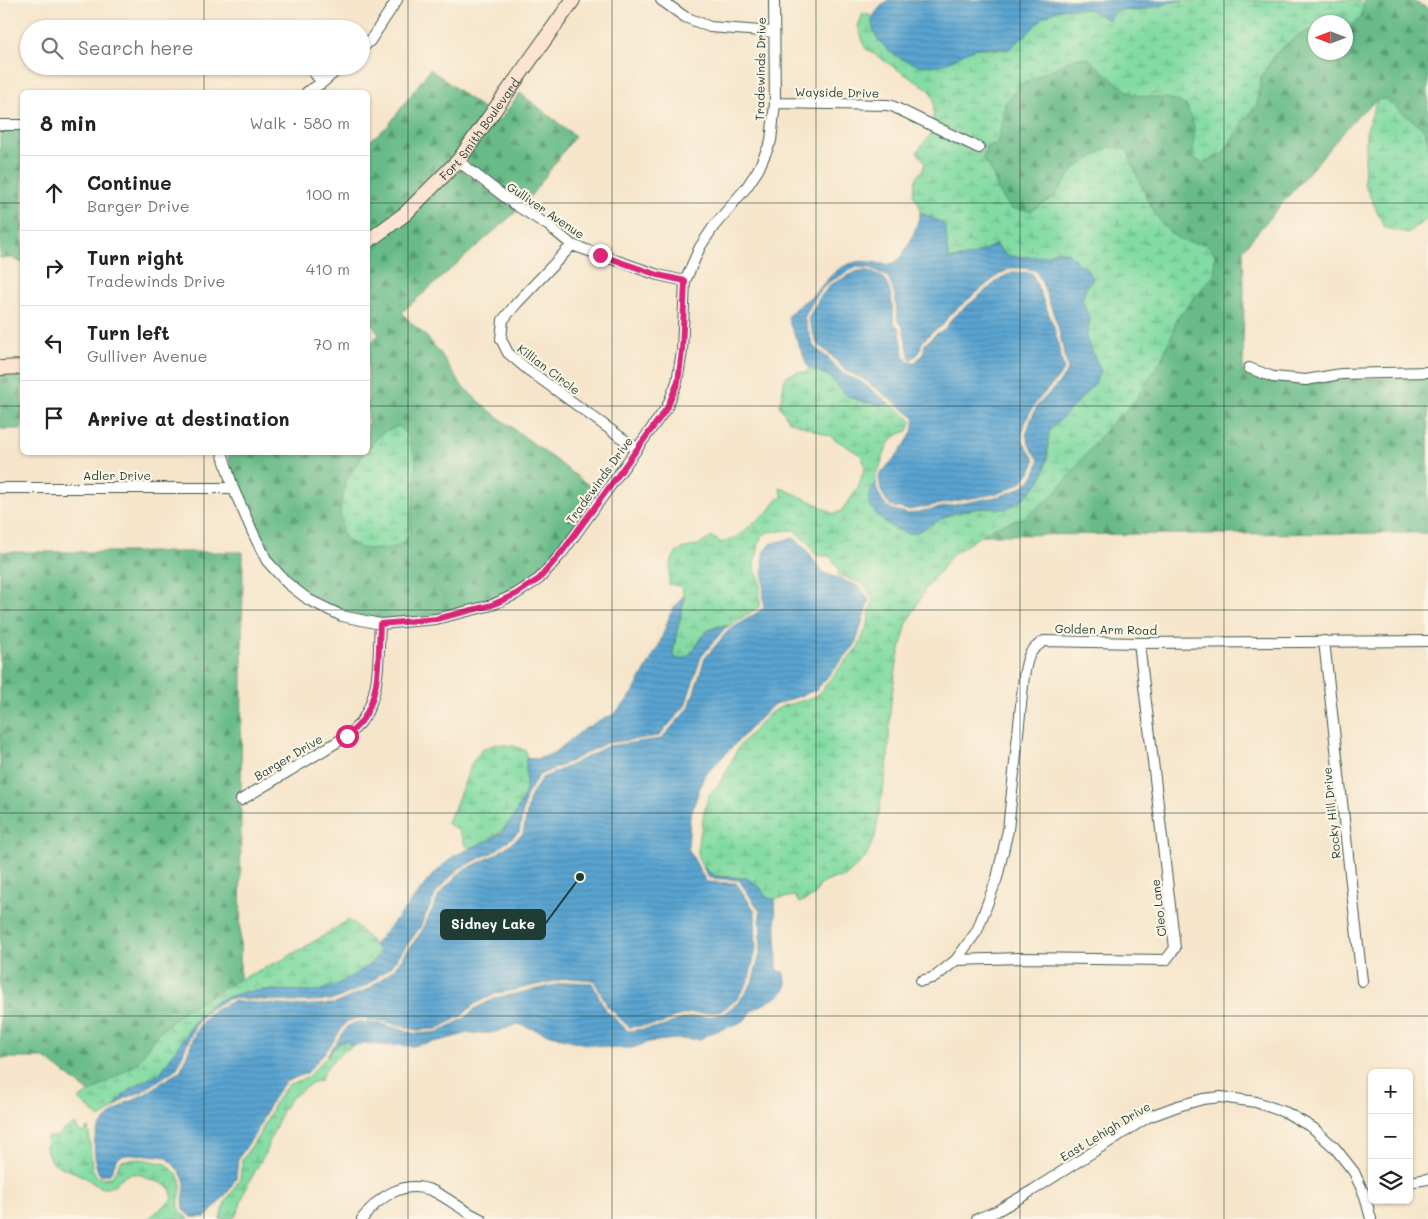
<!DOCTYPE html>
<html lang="en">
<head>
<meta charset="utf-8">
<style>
	:root { --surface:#fff; --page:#f6f6f6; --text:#222; --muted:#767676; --line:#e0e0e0 }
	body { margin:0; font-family:Mali,sans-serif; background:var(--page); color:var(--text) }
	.controls { position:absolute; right:15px; bottom:15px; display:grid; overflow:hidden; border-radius:8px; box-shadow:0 1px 4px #0004 }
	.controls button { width:45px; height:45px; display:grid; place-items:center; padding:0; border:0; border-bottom:1px solid var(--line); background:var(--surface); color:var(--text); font:25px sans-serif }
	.compass { position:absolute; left:1308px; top:15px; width:45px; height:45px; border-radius:50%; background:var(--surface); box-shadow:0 1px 4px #0004; rotate:270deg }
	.stop { position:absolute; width:15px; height:15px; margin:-11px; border:4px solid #db2777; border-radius:50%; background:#fff }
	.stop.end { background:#db2777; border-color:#fff; box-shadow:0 1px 5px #0008 }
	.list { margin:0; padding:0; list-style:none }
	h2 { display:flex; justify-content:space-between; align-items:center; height:65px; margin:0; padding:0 20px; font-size:21px }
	h2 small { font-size:16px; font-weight:400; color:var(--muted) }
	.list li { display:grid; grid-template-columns:32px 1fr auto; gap:15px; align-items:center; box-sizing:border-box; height:75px; padding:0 20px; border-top:1px solid var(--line) }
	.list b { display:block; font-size:19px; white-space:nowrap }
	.list p { margin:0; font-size:16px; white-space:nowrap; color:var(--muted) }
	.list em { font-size:16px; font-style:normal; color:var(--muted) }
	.icon { flex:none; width:28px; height:28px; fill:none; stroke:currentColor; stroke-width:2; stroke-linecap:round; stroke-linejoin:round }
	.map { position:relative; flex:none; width:1428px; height:1219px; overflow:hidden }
	.search { position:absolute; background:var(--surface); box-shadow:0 1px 4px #0004; left:20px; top:20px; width:350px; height:55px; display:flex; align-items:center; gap:12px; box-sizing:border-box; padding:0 18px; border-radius:28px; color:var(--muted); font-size:19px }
	.panel { position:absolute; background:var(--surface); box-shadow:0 1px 4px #0004; left:20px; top:90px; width:350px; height:365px; border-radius:8px }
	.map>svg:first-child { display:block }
	.forest { fill:url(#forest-firs); stroke:#447c5e }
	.wetland { fill:url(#wetland-marsh); stroke:#508c6b }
	.water { fill:url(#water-rules); stroke:#3c7082 }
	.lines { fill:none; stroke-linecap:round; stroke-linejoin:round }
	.street-casing { stroke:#3f564b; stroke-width:12 }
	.secondary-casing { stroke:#3f564b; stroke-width:16 }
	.street { stroke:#fff; stroke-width:10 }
	.secondary { stroke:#fde3d1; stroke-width:14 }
	.route { stroke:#db2777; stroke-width:6 }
	.grid { fill:none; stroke:#1f3d34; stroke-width:1; stroke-opacity:0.55 }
	.labels { text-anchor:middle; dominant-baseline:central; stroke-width:4.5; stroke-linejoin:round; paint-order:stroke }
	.street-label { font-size:12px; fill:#1f3d34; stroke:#fcf5e5 }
	.leader { fill:none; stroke:#1f3d34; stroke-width:2 }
	.callout-dot { fill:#1f3d34; stroke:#fcf5e5; stroke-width:2 }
	.callout { fill:#1f3d34; stroke:#1f3d34; stroke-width:2 }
	.callout-label { font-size:14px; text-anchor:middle; font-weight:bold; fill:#fff }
</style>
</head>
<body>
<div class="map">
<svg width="1428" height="1219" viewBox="0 0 1428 1219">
	<defs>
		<pattern id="forest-firs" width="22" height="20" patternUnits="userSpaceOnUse" patternTransform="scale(1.25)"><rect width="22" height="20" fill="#68bb88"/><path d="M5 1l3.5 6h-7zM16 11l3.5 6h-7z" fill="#559970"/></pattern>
		<pattern id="wetland-marsh" width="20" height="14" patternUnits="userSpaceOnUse" patternTransform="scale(1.25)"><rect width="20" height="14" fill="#81dba2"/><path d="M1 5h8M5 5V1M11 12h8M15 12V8" fill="none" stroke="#69b385"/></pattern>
		<pattern id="water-rules" width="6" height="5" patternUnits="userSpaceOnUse" patternTransform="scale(1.25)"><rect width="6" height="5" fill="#5aa4d1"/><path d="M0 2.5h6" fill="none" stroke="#4a87aa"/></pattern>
	</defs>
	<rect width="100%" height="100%" fill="#fcf5e5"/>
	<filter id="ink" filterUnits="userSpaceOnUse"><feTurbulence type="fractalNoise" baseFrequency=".02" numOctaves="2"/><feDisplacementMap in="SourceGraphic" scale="10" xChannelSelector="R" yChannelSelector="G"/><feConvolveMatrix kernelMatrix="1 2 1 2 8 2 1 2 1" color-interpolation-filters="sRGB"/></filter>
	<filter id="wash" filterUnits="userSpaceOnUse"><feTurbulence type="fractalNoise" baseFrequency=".0096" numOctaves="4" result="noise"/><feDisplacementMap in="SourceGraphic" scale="20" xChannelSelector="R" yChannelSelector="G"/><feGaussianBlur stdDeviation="1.12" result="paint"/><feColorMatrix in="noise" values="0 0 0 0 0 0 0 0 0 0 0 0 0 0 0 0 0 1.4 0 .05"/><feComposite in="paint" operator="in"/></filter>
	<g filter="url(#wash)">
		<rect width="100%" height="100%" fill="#f6e5cb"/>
		<!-- forest -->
		<path class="forest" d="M1364 0H1409L1428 8V143L1425 130 1385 99 1377 100 1358 115 1243 249 1244 288 1243 373 1341 379 1428 377V533L982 535 994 527 1026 517 1106 429 1136 399 1161 360 1173 332 1176 319 1214 275 1215 255 1207 244C1199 243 1190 243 1183 241 1155 230 1138 177 1126 150L1075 168 1054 197 1031 211 1011 209 999 192 990 168 983 159 987 146 1004 116 1005 104 1019 85 1075 58H1088L1108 76 1133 94 1173 99 1187 106 1194 126 1193 156 1242 123 1257 104 1261 77 1276 53 1297 36 1315 28 1316 52H1346V30L1361 18Z
			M430 69 487 112 454 159 402 211 368 236V142L388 126Z
			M520 93 575 136 524 205 464 160 495 117 500 120Z
			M0 129H22V263L12 258H0Z
			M458 167 517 211 402 312 410 322 425 335 441 354 462 386 485 407 599 493 558 550 535 576 513 590 491 601 435 615 380 620 344 612 312 597 291 580 273 560 258 533 238 487 227 453H364L346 481 340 509 397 546 409 537 414 496 416 462 383 432 368 449V344L379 335 368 318V247Z
			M0 372H22V429H0Z
			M0 552H243L241 795 235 799 241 805 240 979 185 1010 156 1035 137 1064 90 1093 45 1058H0Z"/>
		<!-- wetland -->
		<path class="wetland" d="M1183 0 1195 2 1198 0H1355L1364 3 1361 18 1346 30V22H1316L1315 28 1297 36 1276 53 1261 77 1257 104 1242 123 1223 154 1202 163 1193 157 1194 126 1187 106 1173 99 1133 95 1108 76 1088 58H1075L1019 85 1005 104 1004 116 997 143 987 146 983 159 990 168 999 192 1011 209 1031 211 1054 197 1075 168 1109 147 1127 150C1138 177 1155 230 1183 241 1190 243 1199 243 1207 244L1215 255 1214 275 1176 319 1173 332 1161 360 1136 399 1106 429 1054 495 1026 517 994 527 953 554 926 588 907 623 898 657 891 700 888 760 875 837 865 858 845 877 835 878 820 885 814 896 799 903 795 896 775 899 767 898 759 886 751 881 747 879 715 876 706 870 700 862 698 858V842L702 827 704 812 709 795 718 785 726 772 739 746 770 713 783 706 813 698 822 691 827 683 858 647 868 624 869 615 873 601V598L863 584 838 575 839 570 830 556C808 556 818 553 807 542 803 538 798 535 794 530L768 532 761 536 757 555 754 560 755 571 760 578V606L729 626H719L706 631 693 652 686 658 677 659 673 654 684 595 680 586 669 584C669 572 670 553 682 549 687 547 693 547 698 545 703 543 707 540 712 537L722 543 736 537 771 509 777 499 783 497 779 487 811 501 834 514 841 511 857 490 865 467 862 456 830 436 789 421 779 405C784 394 782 386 786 376L797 372H807L809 369 818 371 830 377 851 398 868 403 886 405 889 403 910 419 911 423 908 431C880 438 889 456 875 475L876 481 869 498 877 515 897 530 924 528 938 520 955 513 982 508H1008L1022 499 1036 486 1048 457V438L1050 430 1071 408 1081 399 1101 371 1086 338 1090 320 1082 300 1087 285C1081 272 1076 250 1059 251 1054 251 1049 255 1044 256 1032 258 1018 257 1005 255L996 244 970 257 950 259 947 252 941 222 932 219 920 212 919 204 913 194C915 188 915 181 917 177 922 170 923 172 925 162L917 152 930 135 931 130 980 154 985 147 933 121 934 100 929 89 915 81 865 48 858 26 863 13 874 17 872 21 873 29 877 37 895 56 940 65 964 53 977 48 1008 50 1031 30 1043 17 1057 10 1065 8 1089 9 1104 18 1119 10 1140 11 1151 7 1161 6 1170 2Z
			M1385 99 1425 130 1428 143V218L1408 233 1385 228 1364 184 1366 132 1377 100Z
			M399 426 408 436 416 462 414 496 409 536 397 546 382 550 359 548 343 537 340 509 346 481 364 453 368 452V449L383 432Z
			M496 744 514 746 526 751C526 763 529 779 526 791 525 796 522 801 520 805 508 829 495 839 470 848L465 845C461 832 458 829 446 823L454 809 472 763 482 749Z
			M348 920 356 925 380 951 373 962 362 970 334 986 319 991 262 990 219 1000 207 1008 195 1021 161 1073 134 1087 124 1094 114 1108 107 1114 98 1118 91 1110 79 1099 137 1064 156 1035 185 1010 238 980 282 960 325 935Z
			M345 1040 352 1046C341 1054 323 1066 321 1080L313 1082 289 1100 282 1111 265 1153 246 1188 238 1211 233 1219H220L226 1200 231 1194 240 1178 242 1160 261 1132 276 1100 288 1085 309 1076 337 1045Z
			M75 1124 79 1131 82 1133 88 1128 90 1141 92 1169 98 1178 112 1177 121 1161C139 1156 149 1161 167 1164 172 1169 180 1176 181 1183 182 1198 171 1208 189 1219H148L173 1199 170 1188C164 1183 157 1182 149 1179 146 1178 142 1175 138 1174 134 1173 127 1175 123 1177 117 1181 114 1189 104 1188 96 1187 90 1180 84 1177 63 1165 42 1168 47 1137H56L64 1130Z"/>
		<!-- water -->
		<path class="water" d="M888 0H1183L1170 2 1161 6 1151 7 1140 11 1119 10 1113 12 1109 20 1089 9 1065 8 1057 10 1043 17 1031 30 1008 50C998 49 986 46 977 48 963 51 952 63 938 65 915 70 879 52 873 28 869 16 880 7 888 0Z
			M920 212C925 215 940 221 942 223 950 230 944 248 950 259 967 258 982 253 996 244L1005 255 1016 257 1047 256 1058 250 1069 253 1078 264 1085 266 1093 280 1087 285 1082 300 1090 320 1086 338 1101 371 1093 386 1050 430C1044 451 1052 469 1035 487 1029 493 1016 506 1008 508 1001 510 992 508 985 508 976 508 964 510 955 513 940 517 928 529 914 533 899 536 869 514 869 499 869 493 873 486 876 481L877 491 887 508 908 514 1001 496 1017 490 1031 480 1037 469 1039 460 1030 447 1026 435 1031 420 1037 406 1060 382 1068 370 1058 326 1041 280 1035 270 1023 268H1011L997 276 949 315 942 326 932 332 922 342 919 353 913 358 910 359 903 327 898 321 895 295 888 277 871 268 857 267 827 283 815 297 804 318 813 346 828 358 843 374 860 381 889 403 878 405 851 398 845 394 830 377 818 371 809 369 789 322 788 316C795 307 803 303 812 296 828 282 832 267 857 262 868 259 882 266 891 264 905 261 918 225 920 212Z
			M858 271H870L885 279 891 295 894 323 899 328 904 354 907 362H915L923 355 925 344 935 335 946 328 952 318 1000 279 1012 272 1032 273 1054 327 1064 370C1050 390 1033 399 1025 424 1024 428 1022 432 1022 436 1023 445 1030 453 1035 460 1030 479 1017 487 999 493L908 510 890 506 881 491 879 476C890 462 918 436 914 417L862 378 846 371 831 355 817 344 808 318 819 299 830 285Z
			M794 538 804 547 822 572 860 587 869 600 855 645 816 690 772 706 704 776 690 816 688 848 706 882 736 883 755 911 756 950 748 982 736 1000 721 1011 707 1013H691L674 1017 661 1024 629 1027 608 1007 594 980 569 978 495 994 473 1005 463 1015 437 1029 417 1030 383 1021 358 1018 346 1022 330 1046 307 1073 285 1082 272 1099 257 1131 238 1159 236 1178 228 1192 206 1217H192L185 1212C181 1199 185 1195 185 1184 184 1174 173 1165 167 1157L135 1154 121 1156 116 1161 110 1174 100 1175C96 1169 96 1164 95 1156 91 1126 106 1120 127 1102L132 1101 136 1098 145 1094 181 1070 197 1029 209 1013 233 1001 292 1006 334 1004 369 989 394 969 422 931 440 894 447 886 462 871 497 854 523 834 530 797 542 778 571 765 608 746 661 739 689 708 705 658 728 631 764 608 763 553 772 543Z
			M684 595V601L673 649V654L677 659 686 658C704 641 699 627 729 626L725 628 701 657 685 706 659 736 606 743 569 762 539 775 526 796 519 832 495 851 460 868 444 883 436 893 419 929 391 966 366 986 333 1000 293 1002 230 998 207 1010 194 1027 177 1068 143 1091 124 1099 114 1108 124 1094 134 1087 161 1072 195 1021 207 1008 219 1000 244 992 262 990 319 991 334 986 362 970 373 962 380 951 374 945 419 892 430 878 440 868 454 856 491 839 501 833 514 816 526 792V758L536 759 544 757 555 752 583 730 600 720 613 715 626 702 633 693 659 645 671 612Z
			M700 862 706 870 715 876 747 878 751 881 759 886 767 898 775 899 777 966 778 971 783 972 787 983 786 987 783 992 777 997 751 1011 745 1020 737 1024 711 1033 700 1039H674L649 1042 632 1048H613L581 1043 548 1034 518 1024 492 1033H468L443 1040 412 1046 380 1045 365 1043 352 1046 345 1041 337 1045 327 1055 349 1025 358 1022 382 1024 416 1034 438 1032 465 1018 476 1008 496 998 569 982 592 983 605 1009 628 1031 662 1027 675 1021 692 1017H708L723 1014 739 1002 752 983 761 950 760 911 739 880 709 878Z"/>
	</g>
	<g filter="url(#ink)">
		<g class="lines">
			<defs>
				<path id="street" d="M661 0 685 17 710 27 773 32
					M361 49 370 41 397 0
					M309 66 322 83
					M307 92 322 83 342 66
					M775 103 887 105 892 106 979 148
					M0 125H22
					M458 161 514 204 549 226 572 245 658 275 685 281
					M572 245 516 304 503 320 501 339 508 353 527 369 637 449
					M1249 368 1273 377 1306 380 1341 374 1428 372
					M222 452 233 488 254 535 267 561 287 583 309 600 342 616 380 624 436 619 492 605 516 594 539 579 562 553 667 407 677 382 682 351 685 281 700 247 714 226 746 188 758 170 771 141 775 103 774 0
					M0 488H233
					M1324 641 1362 981
					M241 800 347 736C352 731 357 727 361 722 381 695 378 656 380 624
					M956 960 1021 958 1166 960 1175 948 1139 643
					M921 981 935 977 956 960 977 931 997 878 1008 830 1024 676C1028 657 1027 652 1044 641L1139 643 1428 641
					M1409 1182 1428 1179
					M362 1219C379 1196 405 1179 433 1191 450 1199 464 1212 481 1219
					M977 1219 997 1211 1033 1190 1148 1117 1178 1106 1203 1099 1221 1097 1256 1102 1287 1113 1313 1128 1335 1148 1354 1172 1365 1196 1371 1219"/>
				<g id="secondary">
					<path id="s1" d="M368 241 405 214 458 161 573 0"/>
					<path d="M0 368 22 367"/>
				</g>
			</defs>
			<!-- street casing -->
			<use href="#street" class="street-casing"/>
			<!-- secondary casing -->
			<use href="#secondary" class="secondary-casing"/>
			<!-- street -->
			<use href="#street" class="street"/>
			<!-- secondary -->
			<use href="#secondary" class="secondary"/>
		</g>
	</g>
	<g class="lines" filter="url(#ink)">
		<!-- route -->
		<path class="route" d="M347 736C352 731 357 727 361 722 381 695 378 656 380 624L436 619 492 605 516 594 539 579 562 552 667 408 678 382 682 351 685 281 658 275 600 255"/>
	</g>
	<!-- grid -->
	<path class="grid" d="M204 0V29M408 0V1219M612 0V1219M816 0V1219M1020 0V1219M1224 0V1219M204 66V92M0 203H22M368 203H1428M0 406H22M368 406H1428M204 452V1219M0 610H1428M0 813H1428M0 1016H1428"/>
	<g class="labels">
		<!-- street labels -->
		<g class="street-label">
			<text transform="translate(760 69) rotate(-89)">Tradewinds Drive</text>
			<text transform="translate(837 92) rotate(1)">Wayside Drive</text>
			<text stroke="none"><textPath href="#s1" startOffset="159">Fort Smith Boulevard</textPath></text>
			<text transform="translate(546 210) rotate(34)">Gulliver Avenue</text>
			<text transform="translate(549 369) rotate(37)">Killian Circle</text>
			<text x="117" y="475">Adler Drive</text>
			<text transform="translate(599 480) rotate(-54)">Tradewinds Drive</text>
			<text transform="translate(1106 629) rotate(1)">Golden Arm Road</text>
			<text transform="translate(288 757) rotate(-31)">Barger Drive</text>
			<text transform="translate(1331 813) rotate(-96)">Rocky Hill Drive</text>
			<text transform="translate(1158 908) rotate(-97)">Cleo Lane</text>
			<text transform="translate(1105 1131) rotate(-31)">East Lehigh Drive</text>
		</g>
	</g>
	<!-- callouts -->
	<path class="leader" d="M580 877L545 924"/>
	<circle class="callout-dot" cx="580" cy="877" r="5"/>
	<rect class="callout" x="441" y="910" width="104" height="29" rx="5"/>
	<g class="callout-label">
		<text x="493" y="929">Sidney Lake</text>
	</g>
</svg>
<div class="controls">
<button>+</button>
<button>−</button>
<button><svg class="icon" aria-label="layers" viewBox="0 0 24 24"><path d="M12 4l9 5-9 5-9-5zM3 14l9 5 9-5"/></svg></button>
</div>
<svg class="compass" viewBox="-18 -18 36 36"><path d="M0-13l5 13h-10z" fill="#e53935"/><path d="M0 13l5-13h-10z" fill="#767676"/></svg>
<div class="stop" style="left:347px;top:736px"></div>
<div class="stop end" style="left:600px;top:255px"></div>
<div class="search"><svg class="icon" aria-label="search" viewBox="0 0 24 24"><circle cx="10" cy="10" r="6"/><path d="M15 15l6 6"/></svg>Search here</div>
<section class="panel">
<h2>8 min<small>Walk · 580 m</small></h2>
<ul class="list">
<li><svg class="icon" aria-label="ahead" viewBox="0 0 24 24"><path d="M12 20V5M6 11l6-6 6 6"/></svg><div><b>Continue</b><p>Barger Drive</p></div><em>100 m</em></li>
<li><svg class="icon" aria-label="right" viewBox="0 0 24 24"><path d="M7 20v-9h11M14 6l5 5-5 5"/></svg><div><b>Turn right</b><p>Tradewinds Drive</p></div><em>410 m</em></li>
<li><svg class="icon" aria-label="left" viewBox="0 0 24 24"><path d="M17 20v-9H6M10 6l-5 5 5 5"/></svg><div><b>Turn left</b><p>Gulliver Avenue</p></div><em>70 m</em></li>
<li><svg class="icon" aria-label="arrive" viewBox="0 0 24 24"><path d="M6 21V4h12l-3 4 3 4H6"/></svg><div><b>Arrive at destination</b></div></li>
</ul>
</section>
</div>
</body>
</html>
